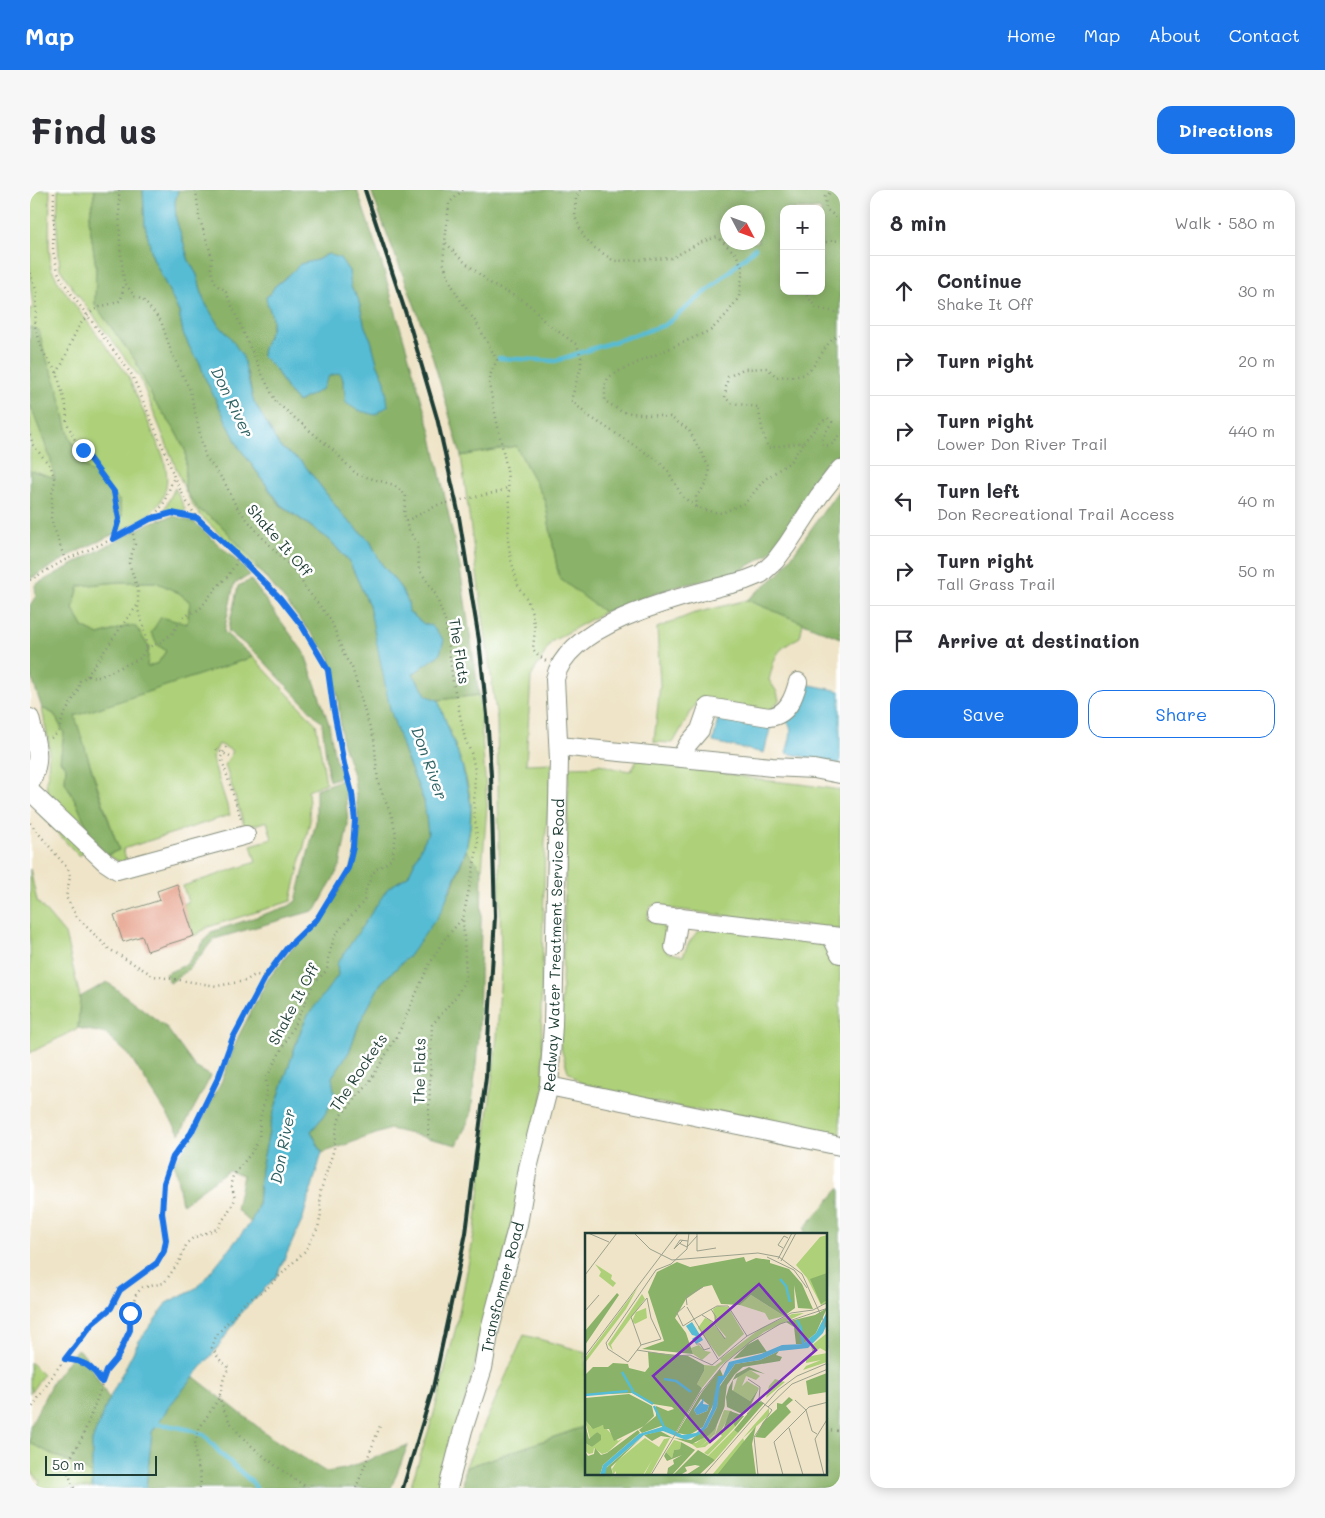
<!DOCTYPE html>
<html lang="en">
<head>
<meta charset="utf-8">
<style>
	:root { --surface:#fff; --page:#f7f7f7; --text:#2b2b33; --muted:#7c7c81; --line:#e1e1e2; --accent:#1a73e8 }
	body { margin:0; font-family:Mali,sans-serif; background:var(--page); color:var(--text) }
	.controls { position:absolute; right:15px; top:15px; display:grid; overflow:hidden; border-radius:10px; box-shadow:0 2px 12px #0003 }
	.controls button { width:45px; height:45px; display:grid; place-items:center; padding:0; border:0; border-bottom:1px solid var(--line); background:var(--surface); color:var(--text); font:25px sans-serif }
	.compass { position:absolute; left:690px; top:15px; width:45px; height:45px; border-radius:50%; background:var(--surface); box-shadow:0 2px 12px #0003; rotate:131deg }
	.scale { position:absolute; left:15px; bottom:12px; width:112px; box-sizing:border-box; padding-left:5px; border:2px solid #1f3d34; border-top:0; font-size:14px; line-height:18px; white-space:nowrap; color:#1f3d34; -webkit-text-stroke:4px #fff; paint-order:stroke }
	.stop { position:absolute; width:15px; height:15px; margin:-11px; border:4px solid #1a73e8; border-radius:50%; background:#fff }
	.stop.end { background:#1a73e8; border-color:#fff; box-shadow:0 1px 5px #0008 }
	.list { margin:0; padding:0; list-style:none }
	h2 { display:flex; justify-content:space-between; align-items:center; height:65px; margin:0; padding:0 20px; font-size:21px }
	h2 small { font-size:16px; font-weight:400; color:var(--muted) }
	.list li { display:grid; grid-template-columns:32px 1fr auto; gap:15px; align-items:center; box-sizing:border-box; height:70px; padding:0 20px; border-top:1px solid var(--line) }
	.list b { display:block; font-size:19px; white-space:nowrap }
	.list p { margin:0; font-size:16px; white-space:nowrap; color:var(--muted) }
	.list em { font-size:16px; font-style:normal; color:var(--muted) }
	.actions { display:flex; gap:10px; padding:15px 20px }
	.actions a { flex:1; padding:11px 0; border:1px solid var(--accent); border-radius:15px; text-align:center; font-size:18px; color:var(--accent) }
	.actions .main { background:var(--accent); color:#fff }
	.icon { flex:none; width:28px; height:28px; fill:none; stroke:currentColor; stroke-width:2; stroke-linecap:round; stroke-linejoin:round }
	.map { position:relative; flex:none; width:810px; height:1298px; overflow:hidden; border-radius:15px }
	header { display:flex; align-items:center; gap:30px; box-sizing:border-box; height:70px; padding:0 25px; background:var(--accent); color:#fff }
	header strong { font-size:24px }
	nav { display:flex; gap:28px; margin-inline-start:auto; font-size:18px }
	.intro { display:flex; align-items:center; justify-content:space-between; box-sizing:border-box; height:120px; padding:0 30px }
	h1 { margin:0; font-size:35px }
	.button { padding:12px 22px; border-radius:15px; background:var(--accent); color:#fff; font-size:18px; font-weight:700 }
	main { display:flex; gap:30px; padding:0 30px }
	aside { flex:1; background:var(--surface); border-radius:15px; box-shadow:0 2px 12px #0003 }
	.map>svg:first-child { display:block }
	.green { fill:#add079; stroke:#668656 }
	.forest { fill:#8ab269; stroke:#54784e; fill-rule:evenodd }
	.water { fill:#56bcd4; stroke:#3a7c84 }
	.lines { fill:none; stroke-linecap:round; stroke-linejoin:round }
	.stream { stroke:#56bcd4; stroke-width:4.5 }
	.building { fill:#e7a48f }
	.minor-casing { stroke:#87907e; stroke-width:20 }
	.path { stroke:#87907e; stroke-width:2.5; stroke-dasharray:1 4; stroke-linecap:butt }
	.minor { stroke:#fff; stroke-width:18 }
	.rail { stroke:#1f3d34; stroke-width:4 }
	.route { stroke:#1a73e8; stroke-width:6 }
	.labels { text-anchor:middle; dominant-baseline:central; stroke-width:5; stroke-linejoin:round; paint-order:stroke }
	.street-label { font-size:15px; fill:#1f3d34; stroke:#fff }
	.water-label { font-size:16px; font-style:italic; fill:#306364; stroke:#fff }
	.inset-river { fill:none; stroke:#56bcd4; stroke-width:2.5 }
	.inset-road { fill:none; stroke:#9ca18d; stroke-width:1 }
	.view { fill:#7b2cbf; fill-opacity:0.15; stroke:#7b2cbf; stroke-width:2.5 }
	.inset-edge { fill:none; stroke:#1f3d34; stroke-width:2.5 }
</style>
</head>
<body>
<header>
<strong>Map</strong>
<nav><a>Home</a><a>Map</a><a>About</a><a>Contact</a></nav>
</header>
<div class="intro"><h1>Find us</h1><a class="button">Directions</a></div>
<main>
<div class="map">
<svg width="810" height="1298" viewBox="0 0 810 1298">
	<rect width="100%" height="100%" fill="#fff"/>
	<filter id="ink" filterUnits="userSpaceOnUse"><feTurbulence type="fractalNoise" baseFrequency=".02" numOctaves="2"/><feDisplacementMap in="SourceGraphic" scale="10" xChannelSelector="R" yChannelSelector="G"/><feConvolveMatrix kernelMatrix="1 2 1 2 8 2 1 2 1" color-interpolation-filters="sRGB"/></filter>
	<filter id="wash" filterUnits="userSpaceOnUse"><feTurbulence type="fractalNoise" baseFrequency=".0096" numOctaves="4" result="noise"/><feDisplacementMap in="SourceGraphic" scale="20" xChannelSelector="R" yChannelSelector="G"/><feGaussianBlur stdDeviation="1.12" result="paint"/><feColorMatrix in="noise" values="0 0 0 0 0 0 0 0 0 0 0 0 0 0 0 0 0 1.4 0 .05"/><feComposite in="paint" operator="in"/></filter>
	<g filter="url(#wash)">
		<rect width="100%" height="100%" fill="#efe4c8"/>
		<!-- green -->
		<path class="green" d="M0 0H20L19 56 21 78 30 95 97 184 133 266C146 309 124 325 88 342L92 325 89 310 53 274 39 246 27 196 15 165 9 141 0 137V119L3 118 0 92Z
			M28 0H65L59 30 66 77 65 115 105 170 124 211 143 237 156 262 155 300 168 319 190 334 217 364 241 393 169 324 162 314 155 300 110 188 42 97 30 79 27 40Z
			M0 214 20 267 25 288 0 280Z
			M486 256 515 311 529 388 574 422 521 452 501 487 496 574 522 573 515 653 511 822 514 897 504 955 427 1241 409 1298H380L403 1227 427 1133 445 1039 467 847 471 779 467 530 431 266Z
			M145 298 155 319 154 321 134 320Z
			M89 392H126L149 403 160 412 157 434 128 455 136 461 128 473 117 477 98 436 69 445 54 438 43 419 49 396Z
			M717 410 773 433 770 447C745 461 746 463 739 490L747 502 749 510 739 523 677 510 667 511 643 553 624 552 630 495 627 438 662 424Z
			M223 467 286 534 296 593 278 600 280 631 261 711 178 737 164 746 153 714 158 712 153 696 226 672 221 655 242 649 237 631 215 638 195 575 203 561 189 554 182 568 200 625 93 659 97 672 96 675 77 665 89 660 44 526Z
			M449 505 457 616 452 680 436 660C439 645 442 629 441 614 437 578 420 544 408 510Z
			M12 518 24 524 34 543 30 571 36 576 35 592 46 612 59 642 57 644 18 607 16 591 18 584 19 555Z
			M607 569 673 576 685 581 731 590 771 594 810 600V740L620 716 617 729 634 732V743L643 747 637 762 653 766C660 749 664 742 681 734L796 752 810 771V948L771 940 766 931H758L752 936 597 907 549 892 538 881 530 855 539 577C548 576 563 578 570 574L586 579 601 581Z
			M7 619 55 661 49 666 6 620Z
			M0 679 7 711 35 744 50 807 48 838 0 863Z
			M494 1145 556 1162V1236L435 1278Z
			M0 1172 13 1185 0 1203Z
			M0 1253 62 1284V1298H7L10 1291 0 1280Z"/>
		<!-- forest -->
		<path class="forest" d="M65 0H113L115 35 123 68 149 122 153 143 162 162 170 173 175 188 209 257 250 315 300 350 320 373 339 415 374 562 395 614 398 643 378 686 358 698 340 727 309 785 277 827 269 845 243 924 231 979 228 1016 221 1033 206 1019 213 985 198 980 152 1014 144 972 166 943 193 888 208 847 238 789 266 754 291 731 321 680 330 643 324 588 312 551 308 508 299 465 217 364 190 334 168 319 155 300 156 262 143 237 124 211 105 170 65 115 66 77 59 30Z
			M148 0H327L350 68 401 242 430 378 449 505 408 510 397 506 383 484 410 464 394 434 379 422 378 412 370 397 351 373 340 351 314 327 273 273 250 257 223 210 218 184 200 147 187 133 174 111 167 85 159 71 146 29 145 12ZM298 64 319 81 321 97 328 108 335 137 341 150 347 173 355 191 313 199V188L310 182 299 186 292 199 268 212 258 201 246 180 232 166C232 155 240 146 242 135 244 125 237 117 236 107L240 104 245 96 259 85 270 74 287 70Z
			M341 0H810V270L799 278 770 324 739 364 706 383 641 398 574 422 529 388 515 311 486 256 431 266C418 221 406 175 390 130 374 86 356 44 341 0ZM754 19H791V101H754ZM698 22H728V52H698Z
			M0 137 9 140 15 165 27 196 39 246 53 274 89 310 92 325 88 342 46 362 0 389V280L25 288 20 267 0 214Z
			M810 298V448L717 410 750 383Z
			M143 326 164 332 211 375 220 385 204 394 194 442 223 467 45 526 69 603 89 660 77 665 57 644 59 642 46 612 35 592 36 576 30 571 34 543 24 524 12 518 0 483V415L6 406 5 395 119 333ZM89 392H126L149 403 160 412 157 434 131 427 121 443 128 455 136 461 128 473 117 477 119 457 106 437 98 436 69 445 54 438 43 419 49 396Z
			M221 390 275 464 299 534 305 569 313 586 299 591 292 533 227 464 198 441 208 396Z
			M314 589 318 634 310 676 286 720 184 749 159 779 140 793 135 784 157 774 181 742 259 716 266 711 286 632V599Z
			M436 660 452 680 449 844 441 925 427 955 360 939 292 963 281 941 293 927 301 887 319 862 329 834 340 812 351 793 379 766 422 698Z
			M77 792 136 837 165 877 181 886 150 944 99 865 76 844 48 838 50 807Z
			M810 998V1298H433L435 1278 556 1236V1284H796V1117L798 1110 796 1106V1044H774L775 1037Z
			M47 1159 54 1164 79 1209 62 1251V1284L0 1253V1236L23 1191Z
			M163 1186 242 1248 296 1282 315 1279 378 1255 361 1298H116L122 1242 140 1215Z"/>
		<!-- water -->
		<path class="water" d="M113 0H148L145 12 146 29 159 71 167 85 174 111 187 133 200 147 213 167 223 210 250 257 273 273 314 327 340 351 351 373 370 397 378 412 379 422 394 434 402 436 414 450 410 464 383 484 397 506 408 510 432 575 441 614 440 637 436 660 411 722 379 766 351 793 329 834 319 862 302 887 305 908 293 927 281 941 292 963 272 1031 246 1087 212 1122 186 1160 140 1215 122 1242 116 1298H62V1251L79 1209 109 1151 138 1112 168 1097 221 1032 228 1016 231 979 243 924 269 845 277 827 308 785 307 774 358 698 378 686 398 643 394 611 374 562 360 519 339 415 320 373 300 350 251 315 209 257 175 188 170 173 162 162 153 143 149 122 123 68 115 35Z
			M298 64 310 68 319 81 321 97 328 108 335 137 341 150 347 173 355 191 358 216 345 225 327 220 316 213C314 203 315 190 310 183L299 186 292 199 268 212 258 201 246 180 232 166C232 155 240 146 242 135 244 125 237 117 236 107L240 104 245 96 259 85 270 74 287 70Z
			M771 493 810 501V574L756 563C759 551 766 536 754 529Z
			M689 524 741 535 734 563 683 552Z"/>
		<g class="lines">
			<!-- stream -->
			<path class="stream" d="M469 168 525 171 635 135 681 98 725 58
				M122 1234 137 1235 161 1240 174 1245 192 1265 223 1293 226 1298"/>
		</g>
		<g id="blocks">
			<!-- building -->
			<path class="building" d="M147 694 164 746 117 761 112 746 93 752 84 725 130 710 127 701Z"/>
		</g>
	</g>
	<g filter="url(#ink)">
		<use href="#blocks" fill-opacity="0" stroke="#87907e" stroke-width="1"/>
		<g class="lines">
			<defs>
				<g id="minor">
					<path d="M0 528C6 555 13 568 0 594"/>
					<path d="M529 556 742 577 784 579 810 584"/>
					<path d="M651 567 658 554 670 540 678 517 739 527C758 525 764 507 768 492"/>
					<path d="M0 601 75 672 87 680 216 645"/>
					<path d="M626 725 810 747"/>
					<path d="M801 746 810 764"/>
					<path d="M644 757 649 727"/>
					<path d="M519 896 810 956"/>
					<path id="s1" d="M418 1298 433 1240 453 1178 460 1139 488 1034 498 978 519 896 523 835 529 570 525 489C538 429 665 404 716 390L731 384 745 371 757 355 789 306 810 279"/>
				</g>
			</defs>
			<!-- minor casing -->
			<use href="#minor" class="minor-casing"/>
			<!-- path -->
			<path class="path" d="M166 0 169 27 182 67 181 78 184 91 188 96 195 100 230 180 246 212 304 261 326 284 364 295 376 305 374 324 378 339 387 353 389 379 406 405 416 434 423 492 435 549 442 565 445 581 444 623 448 655 433 728 436 787 428 804 402 835 398 948
				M433 0 419 13 413 72 420 91 427 105 447 134 467 170 461 183 459 194 477 280 480 315 478 350 481 370 489 398 497 409 502 423 505 439 503 459 508 465 516 471
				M550 0 546 8 545 27 554 47 565 58 584 71 642 68 669 53 687 47 706 64 713 79 709 107 697 124 681 140 589 181 578 188 575 196V211L592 222 640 227 659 240 680 279 676 295 666 306 667 318 683 322 692 323 716 312 734 290 760 272 774 252
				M803 0 795 7 796 19 810 30
				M416 53 431 69 464 96 493 110 504 119 514 131 547 155 551 167V177L541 210 557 225 627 270 638 281 652 306 667 318
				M791 53 810 50
				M0 83 7 102 5 136 13 162 27 183 36 216 37 233 44 248 84 302 89 329 83 349
				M774 101 786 118 810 123
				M810 145C792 151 788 183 768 186 761 187 754 186 747 187L737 178 713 179 698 187 696 197 695 208 702 213 728 217 733 243 738 258 774 252 791 232 798 228 802 232 794 245 792 252 793 255C803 257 805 251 810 244
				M27 183C40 163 43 133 66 119 74 114 83 115 91 110L94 93
				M0 245 3 255 21 277 25 291 22 304 21 329 35 370
				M121 329 133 315 144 287
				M376 331 408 315 468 302 479 297
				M0 390 35 370 83 349 120 329 142 323 167 328
				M116 458 129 453 142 444 153 427 170 419 185 399 197 387 205 375 208 365
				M57 486 96 430 107 416
				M21 548 28 543 33 527 48 500 50 491 57 486 69 487 111 468 116 458 115 442 108 420V400L99 373 105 354 102 339
				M196 557 191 567 211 629
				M186 559 200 567
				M0 633 38 679 40 687 36 707 47 727 79 759 124 786 187 796 215 791 225 785 236 786
				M35 1169C54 1171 61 1175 72 1192
				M189 1206C192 1215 195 1224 200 1232 214 1254 256 1284 278 1298
				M0 1221 25 1182 63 1133 81 1119 90 1100 127 1073 134 1061 136 1050 132 1023 134 993 143 967 161 943 189 886 202 850 236 786 257 758 287 729 318 678 323 657 325 631 323 603 314 574 303 516 298 480 272 437 250 408 205 363 167 328 155 309 144 287 138 269 102 185 42 105 29 85 23 61 24 0
				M796 1240 810 1241
				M44 1298 37 1280V1274L52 1248 69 1204 76 1181 87 1168 100 1140V1123L106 1105 111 1098 134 1093 149 1072 157 1053 163 1048 189 1038C193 1028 201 1019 205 1009L201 993 203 986 222 962 229 949 230 929 237 900 236 889 273 818 283 794 297 780 298 769 305 745 334 711 336 698 345 680 355 674 362 668 366 644 362 627 348 593 344 548 336 526 322 477 315 467 301 430 278 401 264 380 230 345 206 316 194 291 175 266 160 200 142 164 131 131 113 110 104 106 94 91 90 57 89 0
				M170 1298C173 1285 165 1273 165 1260 164 1237 180 1226 189 1207 193 1197 192 1187 199 1178L189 1169 182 1158 186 1146 213 1114 237 1098 275 1061 288 1038 291 1024 290 1003 304 959 305 944 310 926 337 896 352 871 369 842 398 777 413 751 432 729
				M326 1298 350 1236"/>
			<!-- minor -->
			<use href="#minor" class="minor"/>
			<!-- rail -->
			<path class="rail" d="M335 0 381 139 407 228 428 321 449 450 457 525 461 585 465 726 456 887 436 1043 403 1198 373 1298"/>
		</g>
	</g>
	<g class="lines" filter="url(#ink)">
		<!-- route -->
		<path class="route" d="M53 260 84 302 89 329 83 349 120 329 142 323 167 328 205 363 250 408 272 436 298 480 303 516 314 574 322 603 325 631 323 657 318 678 287 729 257 758 236 786 202 850 189 886 161 943 143 967 134 993 132 1023 136 1050 134 1061 127 1073 90 1100 81 1118 63 1133 35 1169C54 1171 61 1175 72 1192L76 1181 87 1168 100 1140V1123"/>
	</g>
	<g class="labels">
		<!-- street labels -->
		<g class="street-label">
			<text transform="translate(250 350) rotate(49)">Shake It Off</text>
			<text transform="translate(430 461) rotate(81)">The Flats</text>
			<text stroke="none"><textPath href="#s1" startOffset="556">Redway Water Treatment Service Road</textPath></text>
			<text transform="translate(263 814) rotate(-62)">Shake It Off</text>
			<text transform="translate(389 881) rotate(-89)">The Flats</text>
			<text transform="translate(328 882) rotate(-56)">The Rockets</text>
			<text stroke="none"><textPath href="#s1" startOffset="208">Transformer Road</textPath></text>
		</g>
		<!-- water labels -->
		<g class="water-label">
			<text transform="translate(203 212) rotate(64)">Don River</text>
			<text transform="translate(400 573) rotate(70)">Don River</text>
			<text transform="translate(252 956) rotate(-79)">Don River</text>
		</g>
	</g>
	<!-- overview -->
	<g transform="translate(555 1043)">
		<rect width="242" height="242" fill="#efe4c8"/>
		<path d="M242 2V71L236 72 222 45 211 32 235 4ZM10 31 27 42 26 46 31 50 28 54 14 43 16 39ZM53 54 41 76 0 130V125ZM57 61 60 66 26 112 28 118 23 111ZM166 62 180 71 199 83 184 87 180 80 155 72ZM133 73 143 74 159 101 134 124 113 95 120 85 125 87 140 105 141 104 130 91 128 76ZM61 75 62 85 50 91 47 88 51 79ZM219 80 179 99 135 133 117 155 112 151 119 138V132L130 133 137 128 135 126 176 95 207 81ZM242 100V119L235 115 228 121 226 113ZM114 112 120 118 126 119 117 127 108 121 106 115ZM242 120V129L218 137 221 133 236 127 221 130V124ZM165 137 175 143 171 147 161 143 157 153 162 148 174 155 165 168 148 158 153 143ZM190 146 200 149 181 165 184 153ZM140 161V173L133 187 130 201 115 214 130 202 139 177 147 178 136 198 147 186 150 194 123 222 119 220 137 203 135 201 120 214 112 215 105 210H111L130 196ZM184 175V182L158 205 171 242H127L168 193ZM0 187 6 194 18 192 33 208 38 205 23 219 17 221 9 215 8 220 4 221 0 218V210L7 214 16 206 12 199 5 206ZM149 197 153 200 130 227 122 224ZM60 205 74 214 79 206 85 205 65 242H59L67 227 58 242H31V238L28 242 27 236 32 228ZM89 207 96 209 95 216 89 217 87 225 81 219Z" fill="#add079"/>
		<path d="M159 24 161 29 171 25 185 27V30L204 36 217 51 228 76 213 75 209 52 210 75 199 83 166 62 155 72 136 71 127 52 118 54 101 66 90 85 101 100 108 121 57 116 79 108 63 59 72 39 92 29 105 34ZM242 40V67L236 71 225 46ZM32 60 34 62 0 112V98ZM242 75 231 100 218 111H211L209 94 201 89 230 82ZM173 106 182 119 148 126 162 112ZM194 118 191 122 197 124 195 128 158 134 150 141 142 152 139 175 130 196 124 202 107 211 89 205 106 207 122 194 132 174 133 156 150 131 175 127ZM63 119 103 123 119 132V138L112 151 117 155 91 199 76 193 57 200 54 197 71 183V173L83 178 89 176 87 174 68 171 47 160 0 162V142L8 134H23L28 130 43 131 44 135 60 139 64 134ZM164 134 180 141 165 137 148 147 147 157 165 168 174 155 163 178 157 181 142 174 141 164 144 154 151 141ZM135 136 138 143H134L129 170 118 194 104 202 92 200 117 159ZM116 166 124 172 122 178 112 182 109 177ZM242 140V159L223 162 221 148ZM44 161 67 173 69 183 59 193 29 208 24 196H19L18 192 8 196 0 187V165ZM204 164 208 167 201 173 206 179 180 205 170 204 178 189 192 176V170L197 171ZM173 168 179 170 153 200 149 197ZM145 178 159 183 150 194 147 187 137 200ZM0 191 4 206 12 199 16 202V207L7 214 0 210ZM171 193 167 211 171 242H132ZM53 197 55 200 18 232 15 242H0V218L3 223 9 221 10 215 16 222 22 220ZM75 198 88 205 76 203 67 208 59 202ZM58 203 26 234 28 242H20V236ZM96 209 110 217 87 242H82L83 235 89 231 88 227 97 222 82 228 79 223 81 219 87 225 89 217 95 216ZM113 217 130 227 114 242H101L115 233 110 232 100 234 102 238 97 241 88 242Z" fill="#8ab269" fill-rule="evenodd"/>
		<path d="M242 79V91L238 100 223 115 194 118 175 127 150 131 135 152 132 174 122 194 114 202 101 207 78 198 59 202 22 234 20 242H15L18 232 54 201 80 193 97 202 111 200 118 194 127 176 133 143H138L144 129 176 121 197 112 218 111 231 100ZM107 89 118 107 111 111 107 106 111 103 107 102 101 93ZM119 165 118 171 124 172 122 178 112 182 109 177Z" fill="#56bcd4"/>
		<path class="inset-river" d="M195 46 201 53 205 69M212 87 216 95 218 111M37 139 48 158M79 146 91 148 106 159M46 158 68 171M0 162 43 158M69 173 79 194"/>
		<path class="inset-road" d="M3 0 24 9M49 0 65 16 87 27 173 20 194 24 217 41 243 98M112 0V18L131 15M98 7 89 16 95 7 103 8M94 10 102 14 112 3M198 15 193 12 199 3 203 5M182 24 209 37 222 55M193 26 207 0M196 28 211 0M0 42 32 0M102 72 101 64 118 54M100 73 92 80 98 93 109 86 102 74M126 76 131 84 130 90M0 78 14 62M117 82 128 89 140 106M111 111H115L119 117 125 115M56 112 76 106 66 85 62 65 46 84 56 112 43 129 23 116 21 110 71 37 86 31 102 16 104 0M52 117 90 123 105 122 127 132 162 103 206 80 228 77 243 69M0 123 93 0M133 126 109 86 132 73H143L162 103M163 146 175 154 174 167M210 167 221 177 227 198 232 201M183 174 207 151 243 136M162 181 174 167 187 177 169 204 173 242M204 195 218 242M66 242 115 160 140 130 165 109 195 91 243 75M119 242 193 157 212 143 243 130M198 242 189 209 224 174 243 169M239 242 230 206 243 185"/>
		<path class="view" d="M174 51 231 117 125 209 68 143Z"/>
		<rect width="242" height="242" class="inset-edge"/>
	</g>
</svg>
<div class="controls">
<button>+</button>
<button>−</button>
</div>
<svg class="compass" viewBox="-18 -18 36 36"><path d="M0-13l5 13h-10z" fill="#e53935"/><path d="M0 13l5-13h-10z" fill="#7c7c81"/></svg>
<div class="scale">50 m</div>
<div class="stop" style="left:100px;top:1123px"></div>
<div class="stop end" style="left:53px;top:260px"></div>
</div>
<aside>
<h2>8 min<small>Walk · 580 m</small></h2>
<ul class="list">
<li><svg class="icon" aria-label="ahead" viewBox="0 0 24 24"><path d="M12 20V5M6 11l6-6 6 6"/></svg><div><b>Continue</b><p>Shake It Off</p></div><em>30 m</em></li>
<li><svg class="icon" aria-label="right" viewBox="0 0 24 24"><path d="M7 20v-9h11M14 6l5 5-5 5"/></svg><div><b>Turn right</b></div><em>20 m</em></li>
<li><svg class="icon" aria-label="right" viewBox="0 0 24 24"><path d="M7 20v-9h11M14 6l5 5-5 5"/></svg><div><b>Turn right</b><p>Lower Don River Trail</p></div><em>440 m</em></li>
<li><svg class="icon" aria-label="left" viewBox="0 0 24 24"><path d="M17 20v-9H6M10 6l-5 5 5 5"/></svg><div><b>Turn left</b><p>Don Recreational Trail Access</p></div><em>40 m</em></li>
<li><svg class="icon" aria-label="right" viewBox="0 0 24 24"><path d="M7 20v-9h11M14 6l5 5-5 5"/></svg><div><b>Turn right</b><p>Tall Grass Trail</p></div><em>50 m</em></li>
<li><svg class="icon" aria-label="arrive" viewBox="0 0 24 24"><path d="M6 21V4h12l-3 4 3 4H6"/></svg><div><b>Arrive at destination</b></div></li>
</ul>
<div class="actions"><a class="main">Save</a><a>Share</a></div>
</aside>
</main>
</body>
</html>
